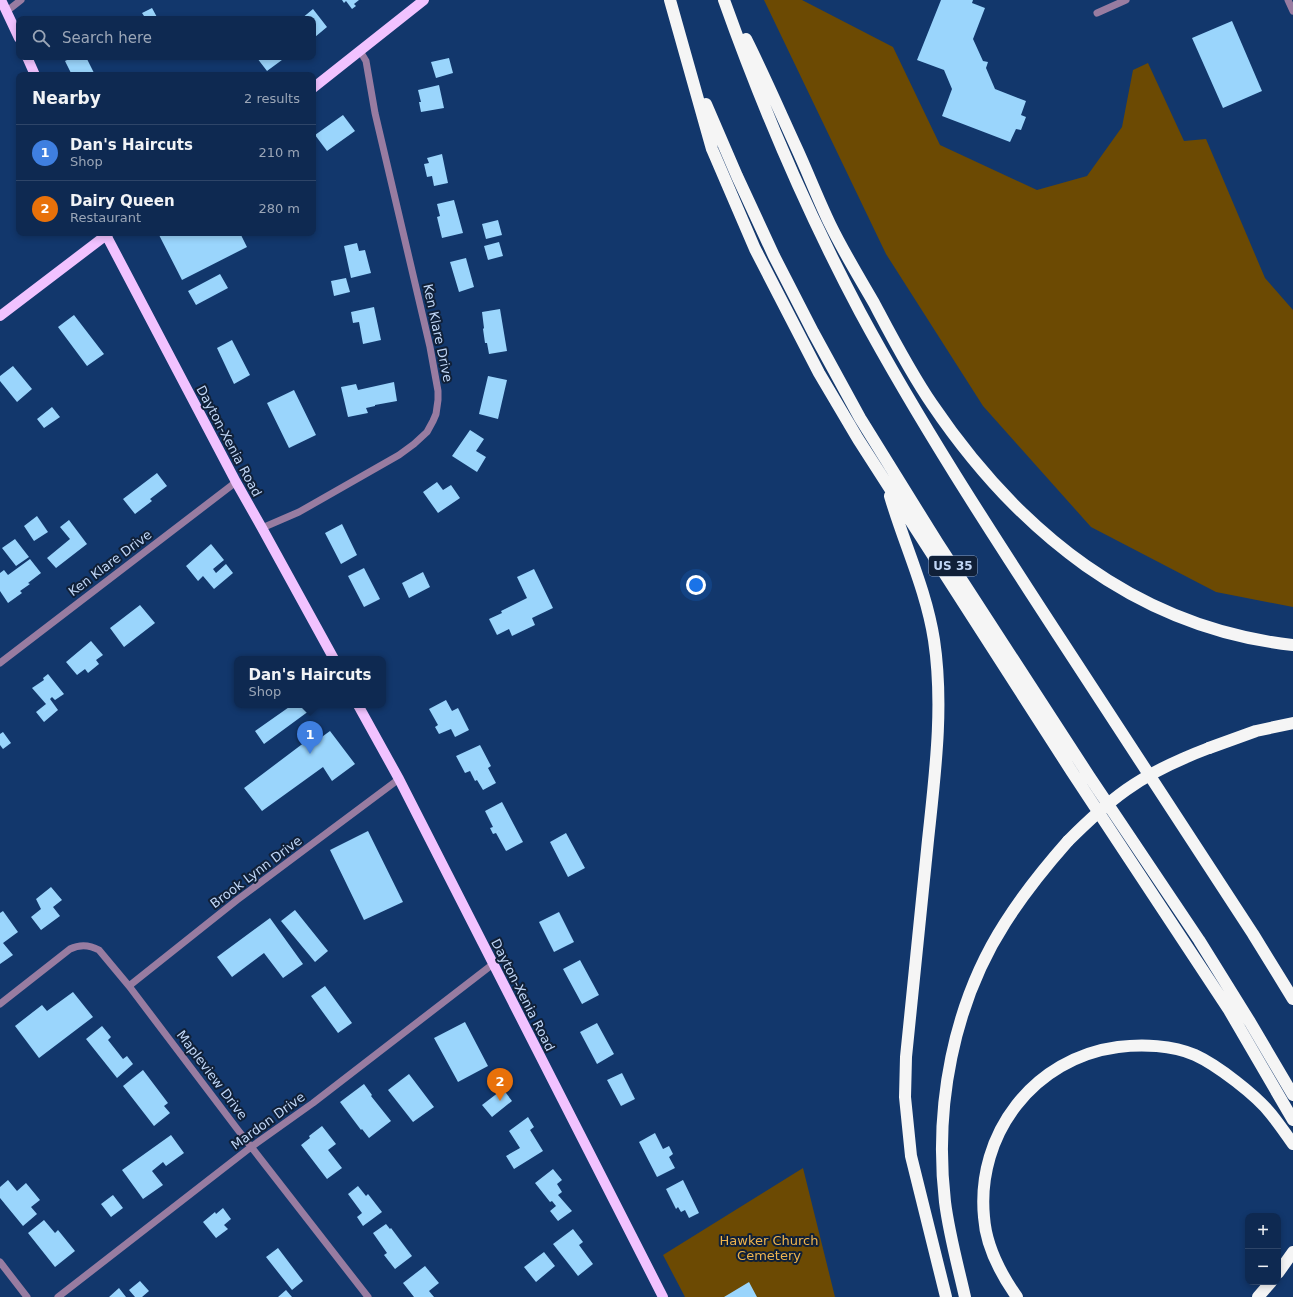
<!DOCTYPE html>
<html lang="en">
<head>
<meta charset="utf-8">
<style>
	:root { --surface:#0e2951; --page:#1c355b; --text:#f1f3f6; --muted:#9ba6b7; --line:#2e4568; --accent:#e9ab38 }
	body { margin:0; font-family:"DejaVu Sans",sans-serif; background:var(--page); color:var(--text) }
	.controls { position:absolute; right:12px; bottom:12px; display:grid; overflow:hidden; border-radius:8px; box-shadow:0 2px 6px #0003 }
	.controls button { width:36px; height:36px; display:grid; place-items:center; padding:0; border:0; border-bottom:1px solid var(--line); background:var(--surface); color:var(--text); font:20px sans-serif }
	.you { position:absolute; left:696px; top:585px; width:14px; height:14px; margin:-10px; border:3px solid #fff; border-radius:50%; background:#1a73e8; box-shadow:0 0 0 6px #1a73e833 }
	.badge { display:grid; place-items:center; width:26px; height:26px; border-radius:50%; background:var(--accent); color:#fff; font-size:13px; font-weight:700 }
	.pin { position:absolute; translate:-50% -33px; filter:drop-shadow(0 1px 2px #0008) }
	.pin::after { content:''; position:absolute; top:21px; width:14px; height:12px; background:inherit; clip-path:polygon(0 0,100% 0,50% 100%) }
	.popup { position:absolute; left:234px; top:656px; width:152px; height:52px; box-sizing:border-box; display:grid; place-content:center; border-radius:8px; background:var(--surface); filter:drop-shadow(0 1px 3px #0005); font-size:13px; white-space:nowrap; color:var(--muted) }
	.popup b { font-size:15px; color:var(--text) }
	.popup::after { content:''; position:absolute; left:50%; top:100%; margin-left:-8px; border:8px solid transparent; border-top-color:var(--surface) }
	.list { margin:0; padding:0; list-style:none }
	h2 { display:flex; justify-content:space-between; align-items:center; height:52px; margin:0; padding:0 16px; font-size:17px }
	h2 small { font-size:13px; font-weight:400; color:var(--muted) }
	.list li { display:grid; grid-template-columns:26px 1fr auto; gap:12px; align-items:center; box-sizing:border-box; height:56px; padding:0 16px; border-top:1px solid var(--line) }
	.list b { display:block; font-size:15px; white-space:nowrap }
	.list p { margin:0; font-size:13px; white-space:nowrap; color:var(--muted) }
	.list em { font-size:13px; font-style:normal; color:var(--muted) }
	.icon { flex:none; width:22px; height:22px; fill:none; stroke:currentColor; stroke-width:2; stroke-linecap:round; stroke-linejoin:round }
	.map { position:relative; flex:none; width:1293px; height:1297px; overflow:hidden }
	.search { position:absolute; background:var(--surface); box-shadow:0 2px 6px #0003; left:16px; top:16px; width:300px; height:44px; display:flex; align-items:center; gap:10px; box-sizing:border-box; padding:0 14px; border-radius:8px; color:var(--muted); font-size:15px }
	.panel { position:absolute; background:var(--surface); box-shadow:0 2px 6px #0003; left:16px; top:72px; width:300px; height:164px; border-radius:8px }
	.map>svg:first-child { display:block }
	.green { fill:#6c4a03 }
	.building { fill:#9ad5fc }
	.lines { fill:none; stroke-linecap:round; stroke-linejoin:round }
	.minor { stroke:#987ca1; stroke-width:7 }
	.major { stroke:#f1c2ff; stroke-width:10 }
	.highway { stroke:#f5f5f5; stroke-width:12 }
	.highway-bridge { stroke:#f5f5f5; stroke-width:12 }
	.labels { text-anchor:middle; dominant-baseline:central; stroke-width:4; stroke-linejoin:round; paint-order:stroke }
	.shield { fill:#102038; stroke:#8ca0be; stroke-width:1 }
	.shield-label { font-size:12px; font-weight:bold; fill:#c1d7f7 }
	.street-label { font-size:13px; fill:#c1d7f7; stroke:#102038 }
	.park-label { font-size:13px; fill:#f0b54e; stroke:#102038 }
</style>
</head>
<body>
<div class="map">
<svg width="1293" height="1297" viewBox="0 0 1293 1297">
	<rect width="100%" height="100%" fill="#12376c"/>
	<!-- green -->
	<path class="green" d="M764 0H802L893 47 940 145 1037 190 1087 176 1122 127 1133 70 1148 63 1184 141 1206 139 1265 278 1293 310V607L1216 592 1091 527 983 406 886 254Z
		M803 1168 835 1297H685L663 1255Z"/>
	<!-- building -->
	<path class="building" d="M342 0H359L354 4 356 6 352 9 346 1 344 3Z
		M941 0H973L972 3 985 8 973 39 983 61 988 62 986 68 995 89 1026 101 1021 115 1026 117 1021 130 1016 129 1010 142 942 116 952 89 944 70 917 60Z
		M152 8 158 19H146L142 13Z
		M313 9 327 27 315 37 313 34V19H301Z
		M1232 21 1262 91 1223 108 1192 38Z
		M67 57H86L95 75H83L81 72 77 75 76 73 72 75 65 61 69 59Z
		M258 57H286L267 71 257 58Z
		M449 58 453 73 436 78 431 62Z
		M439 85 444 108 421 112 419 102H421L418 90Z
		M343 115 355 131 327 151 315 135Z
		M442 154 448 183 434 186 432 176 427 177 424 164 429 163 427 158Z
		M454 200 463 233 442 238 437 217 440 216 437 204Z
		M498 220 502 235 486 239 482 224Z
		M158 233H219V234L240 233 247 247 182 280Z
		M499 242 503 256 488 260 484 246Z
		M357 243 359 251 365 250 371 273 351 278 344 246Z
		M466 258 474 287 459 292 450 262Z
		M220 274 228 288 196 305 188 291Z
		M346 278 350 292 334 296 331 281Z
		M374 307 381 340 363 344 359 322 353 323 351 312Z
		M500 309 507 351 489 354 487 343H485L483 329 484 328 482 312Z
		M74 315 104 354 87 366 58 327Z
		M232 340 250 375 234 384 217 348Z
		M13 366 32 389 17 402 0 381V376Z
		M488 376 507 380 498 419 479 414Z
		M394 382 397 401 375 405V406L366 408 368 413 348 417 341 387 356 384 358 390Z
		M294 390 316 435 289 448 267 403Z
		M52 407 60 417 44 428 37 419Z
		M470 430 484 439 476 451 486 457 477 472 452 456Z
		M157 473 167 486 150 499 152 501 135 514 123 499Z
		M437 482 443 490 451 485 460 498 438 513 423 492Z
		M37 516 48 532 34 541 24 526Z
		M69 520 87 544 56 568 47 558 70 539 60 527Z
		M342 524 357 555 341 564 325 533Z
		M15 539 29 557 16 566 2 548Z
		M211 544 224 560 213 569 216 573 226 564 233 573 214 589 203 576 198 581 186 566Z
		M30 559 41 573 28 583 30 584 20 591 22 593 8 603 0 591V573L4 570 8 575Z
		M364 568 380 599 364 607 348 576Z
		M534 569 553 608 532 618 535 625 512 636 509 629 497 635 489 619 502 613 501 611 527 598 517 577Z
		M423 572 430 587 409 598 402 583Z
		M140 605 155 623 124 647 110 628Z
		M91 641 103 655 96 660 99 664 88 673 85 669 77 675 66 662Z
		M48 674 64 694 55 700 52 697 50 699 58 710 44 722 36 712 46 704 32 688 44 680 43 678Z
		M446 700 452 711 458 708 469 730 455 737 451 729 439 734 435 727 438 725 429 709Z
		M292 705H311L313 708 264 744 255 731Z
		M330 731 355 764 332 781 323 767 262 811 244 788 305 742 309 748 320 740 319 739Z
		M3 732 11 743 3 749 0 745V734Z
		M480 745 491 766 488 768 496 783 483 790 477 780 475 781 470 771 465 773 456 756Z
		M502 802 523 842 506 851 496 833 493 834 490 828 493 827 485 811Z
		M368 831 403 902 364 920 330 850Z
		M566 833 585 868 568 877 550 842Z
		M51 887 62 900 53 907 60 916 41 930 31 917 41 909 36 899Z
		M295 910 328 951 315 962 281 921Z
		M3 911 18 932 3 943 13 955 0 964V913Z
		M559 912 574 942 554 952 539 922Z
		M270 918 303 964 283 978 264 953 232 977 217 957Z
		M580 960 599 995 582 1004 563 969Z
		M325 986 352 1023 338 1033 311 996Z
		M73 992 93 1017 39 1058 15 1026 42 1005 47 1011Z
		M465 1022 488 1066 458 1082 434 1038Z
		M597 1023 614 1054 597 1064 580 1032Z
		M102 1026 111 1037 108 1040 123 1059 127 1056 133 1064 117 1078 86 1039Z
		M143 1070 168 1103 164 1106 170 1113 154 1126 123 1086Z
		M622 1073 635 1099 621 1106 607 1080Z
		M409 1074 434 1107 413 1122 388 1090Z
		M364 1084 372 1095 371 1096 391 1121 369 1138 362 1129 361 1130 340 1102Z
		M503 1089 512 1101 492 1117 482 1105Z
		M528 1117 534 1127 530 1130 543 1151 514 1169 506 1156 520 1148 509 1131Z
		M322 1126 336 1144 328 1150 342 1168 327 1179 301 1145 310 1138 309 1136Z
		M655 1133 663 1149 669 1146 673 1154 669 1157 675 1168 657 1177 639 1142Z
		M171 1135 184 1153 166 1166 163 1162 152 1171 163 1185 143 1199 122 1170Z
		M553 1169 562 1180 557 1184 562 1192 558 1195 572 1211 558 1221 550 1211 556 1206 552 1201 550 1202 535 1183Z
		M8 1180 17 1191 26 1183 40 1200 31 1207 37 1214 23 1226 0 1198V1187Z
		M683 1180 699 1213 689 1218 685 1210 681 1212 678 1207 676 1209 666 1189Z
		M358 1186 366 1196 368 1194 382 1212 363 1226 357 1217 362 1213 348 1194Z
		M113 1195 123 1208 111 1217 101 1204Z
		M223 1208 231 1219 224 1225 228 1229 216 1238 203 1222 215 1212 216 1214Z
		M44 1220 55 1233 58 1230 75 1251 55 1267 28 1233Z
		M386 1224 390 1229 391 1228 412 1256 395 1269 384 1255 387 1253 373 1233Z
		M573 1229 583 1242 579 1245 593 1264 578 1276 553 1244Z
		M278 1248 303 1281 292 1290 266 1257Z
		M544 1252 555 1266 536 1282 524 1267Z
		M425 1266 439 1283 429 1291 434 1297H414L403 1283Z
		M140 1281 149 1291 142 1297H135L129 1290Z
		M749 1282 757 1297H724Z
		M119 1288 126 1297H109Z
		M286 1290 292 1297H278Z"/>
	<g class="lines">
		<!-- minor -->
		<path class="minor" d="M1288 0 1293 11
			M7 11 21 0
			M1097 13 1126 0
			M262 528 299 512 399 455 414 444 427 432 433 421 436 414 438 400V391L430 347 375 113 366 61 360 51
			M0 663 236 482
			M129 986 237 900 399 779
			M0 1004 70 949C80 944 90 945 99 950L129 986 238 1130 368 1297
			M0 1262 27 1297
			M58 1297 251 1147 313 1103 493 964"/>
		<!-- major -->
		<path class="major" d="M1 0 19 38
			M27 57 35 75
			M313 88 424 0
			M105 233 236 482 262 528 334 659
			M0 316 109 233
			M358 705 399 779 663 1297"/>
		<!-- highway -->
		<path class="highway" d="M670 0 712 149 755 249 819 373 858 439 1072 772 1229 1010 1293 1120
			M724 0C762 107 807 212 860 312 920 423 989 529 1058 635 1123 734 1188 834 1253 934L1293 999
			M746 39C764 75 780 112 797 149 808 173 818 199 830 224 843 251 859 277 874 303 892 337 910 372 932 404 1018 531 1136 628 1293 645
			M706 104 737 176 774 256 813 332 860 418 937 542 1089 776 1199 940 1250 1022 1293 1095
			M890 496C904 544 926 589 934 640 944 706 935 774 928 840 921 912 913 984 906 1057L905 1097 911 1156 946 1297
			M1209 748 1256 731 1293 723
			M1278 1273 1293 1252
			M965 1297C958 1266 949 1234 945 1202 934 1107 953 1004 1005 923 1024 893 1045 867 1068 841
			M1017 1297C1000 1273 986 1247 984 1217 976 1134 1034 1058 1118 1047 1142 1044 1172 1045 1195 1055 1217 1065 1256 1095 1271 1114 1279 1124 1286 1134 1293 1144
			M1258 1297 1271 1282"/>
		<!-- highway-bridge -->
		<path class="highway-bridge" d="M1068 841C1086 823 1105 805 1126 790 1151 772 1180 759 1209 748"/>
	</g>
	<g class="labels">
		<!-- shield labels -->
		<rect class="shield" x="929" y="556" width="48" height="20" rx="3"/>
		<g class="shield-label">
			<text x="953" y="566">US 35</text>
		</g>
		<!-- street labels -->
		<g class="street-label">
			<text transform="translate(438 333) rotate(78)">Ken Klare Drive</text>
			<text transform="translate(229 441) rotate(62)">Dayton-Xenia Road</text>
			<text transform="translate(110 563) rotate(-37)">Ken Klare Drive</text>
			<text transform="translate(256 872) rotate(-37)">Brook Lynn Drive</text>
			<text transform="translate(523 995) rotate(63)">Dayton-Xenia Road</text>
			<text transform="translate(212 1075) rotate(53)">Mapleview Drive</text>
			<text transform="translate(268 1121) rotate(-36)">Mardon Drive</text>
		</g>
		<!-- park labels -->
		<g class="park-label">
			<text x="769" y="1240">Hawker Church<tspan x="769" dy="15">Cemetery</tspan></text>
		</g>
	</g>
</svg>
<div class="controls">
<button>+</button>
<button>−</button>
</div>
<div class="you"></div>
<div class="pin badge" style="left:310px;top:754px;background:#3f7fe0">1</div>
<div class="popup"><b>Dan's Haircuts</b>Shop</div>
<div class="pin badge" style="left:500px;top:1101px;background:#e8710a">2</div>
<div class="search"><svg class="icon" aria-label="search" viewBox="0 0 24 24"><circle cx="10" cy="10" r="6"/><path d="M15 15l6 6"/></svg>Search here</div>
<section class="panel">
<h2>Nearby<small>2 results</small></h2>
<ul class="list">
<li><span class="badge" style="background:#3f7fe0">1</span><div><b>Dan's Haircuts</b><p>Shop</p></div><em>210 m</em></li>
<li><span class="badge" style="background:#e8710a">2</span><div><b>Dairy Queen</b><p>Restaurant</p></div><em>280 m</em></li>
</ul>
</section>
</div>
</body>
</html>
